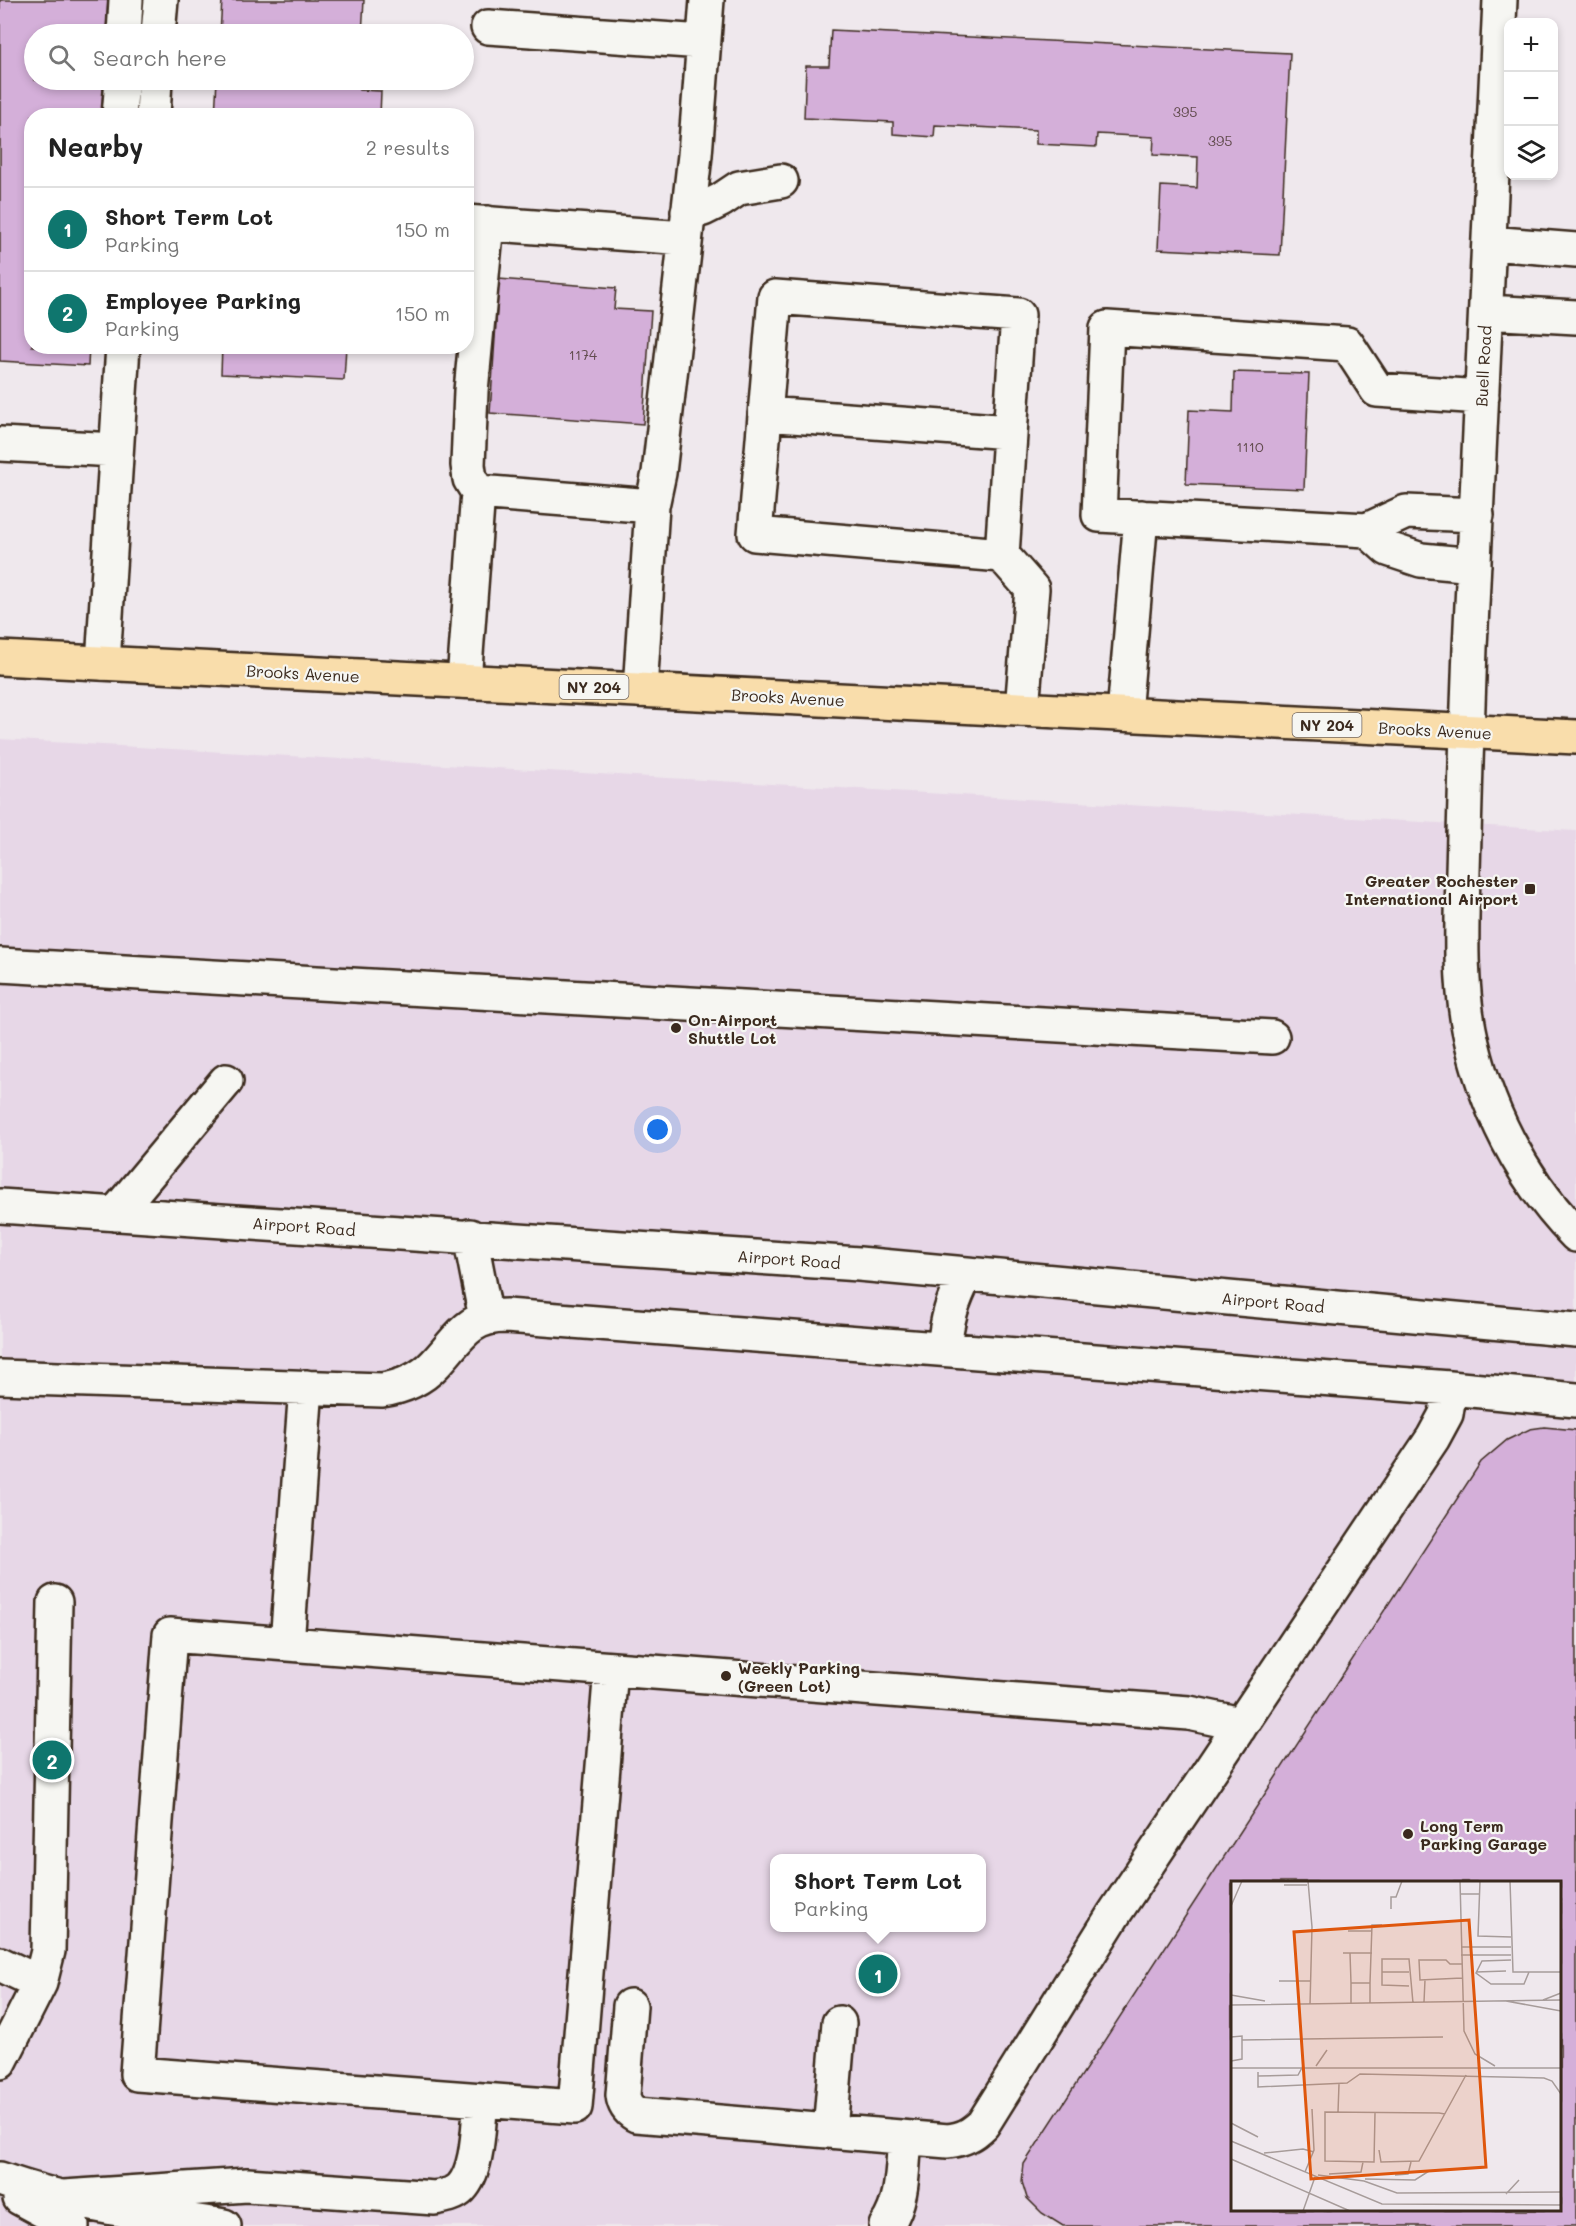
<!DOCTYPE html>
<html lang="en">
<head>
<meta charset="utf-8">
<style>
	:root { --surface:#fff; --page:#f2f2f2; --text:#222; --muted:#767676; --line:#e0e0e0; --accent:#0f766e }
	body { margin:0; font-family:Mali,sans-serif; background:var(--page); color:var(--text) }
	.controls { position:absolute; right:18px; top:18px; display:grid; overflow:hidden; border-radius:12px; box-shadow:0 3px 9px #0003 }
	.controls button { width:54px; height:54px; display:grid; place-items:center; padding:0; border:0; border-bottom:2px solid var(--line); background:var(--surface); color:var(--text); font:30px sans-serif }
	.you { position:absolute; left:658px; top:1130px; width:21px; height:21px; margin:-15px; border:4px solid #fff; border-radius:50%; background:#1a73e8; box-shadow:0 0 0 9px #1a73e833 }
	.badge { display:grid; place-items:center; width:39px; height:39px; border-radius:50%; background:var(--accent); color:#fff; font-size:20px; font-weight:700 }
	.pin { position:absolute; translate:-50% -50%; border:3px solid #fff; box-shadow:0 2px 6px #0006 }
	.popup { position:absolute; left:770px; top:1854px; width:216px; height:78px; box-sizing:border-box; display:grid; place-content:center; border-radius:12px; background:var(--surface); filter:drop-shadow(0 2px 4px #0005); font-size:20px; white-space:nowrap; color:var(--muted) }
	.popup b { font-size:22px; color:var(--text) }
	.popup::after { content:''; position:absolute; left:50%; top:100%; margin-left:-12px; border:12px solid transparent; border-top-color:var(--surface) }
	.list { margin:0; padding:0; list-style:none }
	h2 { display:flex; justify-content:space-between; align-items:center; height:78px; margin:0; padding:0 24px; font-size:26px }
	h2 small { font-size:20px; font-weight:400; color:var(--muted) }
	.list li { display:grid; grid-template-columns:39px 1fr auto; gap:18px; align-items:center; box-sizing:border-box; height:84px; padding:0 24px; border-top:2px solid var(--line) }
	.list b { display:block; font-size:22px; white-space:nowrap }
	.list p { margin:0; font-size:20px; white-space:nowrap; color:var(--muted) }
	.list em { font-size:20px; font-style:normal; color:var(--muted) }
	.icon { flex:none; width:33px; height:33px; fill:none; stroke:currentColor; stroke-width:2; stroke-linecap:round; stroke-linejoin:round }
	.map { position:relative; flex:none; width:1576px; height:2226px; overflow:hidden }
	.search { position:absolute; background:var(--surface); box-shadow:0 3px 9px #0003; left:24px; top:24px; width:450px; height:66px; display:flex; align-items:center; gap:15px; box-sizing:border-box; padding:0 21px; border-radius:33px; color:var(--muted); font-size:22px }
	.panel { position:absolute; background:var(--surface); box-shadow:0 3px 9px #0003; left:24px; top:108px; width:450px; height:246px; border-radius:24px }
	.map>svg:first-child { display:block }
	.built { fill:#e7d7e7; fill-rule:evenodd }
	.building { fill:#d4afd9; stroke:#3b2a1e; stroke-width:1.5; fill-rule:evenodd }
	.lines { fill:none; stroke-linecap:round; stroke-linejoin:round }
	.minor-casing { stroke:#3b2a1e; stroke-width:38 }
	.major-casing { stroke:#3b2a1e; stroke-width:38 }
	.minor { stroke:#f6f6f2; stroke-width:33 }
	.major { stroke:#f9ddab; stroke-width:33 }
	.poi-dot { fill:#3b2a1e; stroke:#f6f6f2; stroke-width:2 }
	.labels { text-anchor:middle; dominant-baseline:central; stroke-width:4.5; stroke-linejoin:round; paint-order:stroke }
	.number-label { font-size:14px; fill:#614b4d }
	.shield { fill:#f6f6f2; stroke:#73675e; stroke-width:1.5 }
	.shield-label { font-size:15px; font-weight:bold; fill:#3b2a1e }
	.street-label { font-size:16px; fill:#3b2a1e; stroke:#f6f6f2 }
	.poi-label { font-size:16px; font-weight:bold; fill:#3b2a1e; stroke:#f6f6f2; text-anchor:start }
	.inset-road { fill:none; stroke:#a79c9a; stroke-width:1.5 }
	.view { fill:#df570d; fill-opacity:0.15; stroke:#df570d; stroke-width:3 }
	.inset-edge { fill:none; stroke:#3b2a1e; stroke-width:3 }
</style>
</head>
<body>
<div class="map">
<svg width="1576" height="2226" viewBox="0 0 1576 2226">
	<rect width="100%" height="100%" fill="#efe8ed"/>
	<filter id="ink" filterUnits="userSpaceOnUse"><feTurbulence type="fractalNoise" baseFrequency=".0167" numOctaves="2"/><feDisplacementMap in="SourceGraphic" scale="12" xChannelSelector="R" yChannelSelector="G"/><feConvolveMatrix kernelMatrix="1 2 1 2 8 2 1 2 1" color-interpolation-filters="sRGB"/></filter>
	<g filter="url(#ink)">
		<!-- built -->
		<path class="built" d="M0 739 1576 831V2226H0ZM774 1858H982V1928H774ZM1232 1882H1560V2210H1232Z"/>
		<!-- building -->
		<path class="building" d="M0 0H108L106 34H34V80H104L101 116H32V346H89L88 366 0 361Z
			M222 0H364L362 34H220Z
			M831 30 1290 53 1280 255 1158 249 1161 186 1197 188 1198 157 1153 155 1154 137 1097 134 1096 147 1036 144V130L935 125 934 137 893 134V122L804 118 806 66H829Z
			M217 80H360L359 90 381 91 380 116H215Z
			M499 279 616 288 614 309 651 311 643 424 490 413Z
			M222 346H346L344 380 221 374Z
			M1234 372 1309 374 1304 489 1186 484 1189 410 1233 412Z
			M1544 1427 1576 1430V2226H1063L1042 2213 1027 2198 1022 2182 1024 2164 1481 1462 1507 1440 1530 1429ZM1232 1882H1560V2210H1232Z"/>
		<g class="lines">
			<defs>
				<path id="minor" d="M1500 0C1492 216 1481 432 1470 648 1467 722 1465 797 1463 871 1462 923 1459 977 1469 1029 1484 1106 1522 1180 1576 1235
					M488 27 703 42
					M124 34 126 0
					M158 34 161 0
					M119 116 122 80
					M153 116 155 80
					M688 212 703 209 721 200 739 188 781 181
					M466 222 685 238
					M1489 243 1576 250
					M1486 312 1576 317
					M765 414 1010 432
					M0 444 116 450
					M478 492 470 479 468 465 471 391 487 223
					M652 506 659 473 695 155 707 0
					M1477 515 1406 512 1367 530 1099 515 1107 328 1347 344 1377 390 1482 397
					M1367 530 1388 549 1421 560 1474 565
					M1002 555 755 534 775 297 1018 315 1002 555 1032 589 1022 709
					M103 663 123 346
					M464 681 478 492 652 506 640 690
					M1124 714 1141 517
					M0 965 1272 1037
					M0 1206 859 1264 1576 1330
					M115 1214 226 1081
					M470 1236 486 1318
					M944 1349C947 1318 952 1302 966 1274
					M0 1377 382 1390C402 1387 421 1379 435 1364 459 1339 467 1316 506 1316L1450 1388 1576 1400
					M287 1644 306 1387
					M611 1669 575 2107 137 2074 170 1635 1189 1713 1227 1721 1239 1728
					M0 1964 40 1983
					M630 2006 623 2095C624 2105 628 2110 636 2115L948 2141C963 2139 972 2135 983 2124L1114 1914 1433 1438 1446 1414 1450 1388
					M0 2062 40 1983 48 1951 55 1602
					M830 2131 839 2023
					M0 2179C69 2204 152 2215 224 2226
					M64 2197 247 2185 435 2198C444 2196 454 2195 461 2188 479 2169 478 2124 481 2100
					M20 2198 72 2226
					M886 2226C904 2201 902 2167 905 2138"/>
				<path id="major" d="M0 658 1576 737"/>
			</defs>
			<!-- minor casing -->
			<use href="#minor" class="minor-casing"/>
			<!-- major casing -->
			<use href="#major" class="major-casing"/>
			<!-- minor -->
			<use href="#minor" class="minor"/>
			<!-- major -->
			<use href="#major" class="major"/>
		</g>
	</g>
	<!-- markers -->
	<g class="poi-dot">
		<rect x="1524" y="883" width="12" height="12" rx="3"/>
		<circle cx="676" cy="1028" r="6"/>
		<circle cx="726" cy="1676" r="6"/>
		<circle cx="1408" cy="1834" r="6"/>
	</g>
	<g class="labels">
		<!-- number labels -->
		<g class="number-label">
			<text x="1185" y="111">395</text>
			<text x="1220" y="140">395</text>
			<text x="583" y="354">1174</text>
			<text x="1250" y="446">1110</text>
		</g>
		<!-- shield labels -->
		<g class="shield">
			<rect x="559.5" y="675" width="69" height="24" rx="4.5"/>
			<rect x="1292.5" y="713" width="69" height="24" rx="4.5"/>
		</g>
		<g class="shield-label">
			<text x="594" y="687">NY 204</text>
			<text x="1327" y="725">NY 204</text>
		</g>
		<!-- street labels -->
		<g class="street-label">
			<text transform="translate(1483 366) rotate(-87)">Buell Road</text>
			<text transform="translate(303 673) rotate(3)">Brooks Avenue</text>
			<text transform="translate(788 697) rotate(3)">Brooks Avenue</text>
			<text transform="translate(1435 730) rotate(3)">Brooks Avenue</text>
			<text transform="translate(304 1226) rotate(4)">Airport Road</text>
			<text transform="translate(789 1259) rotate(4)">Airport Road</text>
			<text transform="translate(1273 1302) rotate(5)">Airport Road</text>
		</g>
		<!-- poi labels -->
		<g class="poi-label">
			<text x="1518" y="880" text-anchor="end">Greater Rochester<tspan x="1518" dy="18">International Airport</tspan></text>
			<text x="688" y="1019">On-Airport<tspan x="688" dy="18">Shuttle Lot</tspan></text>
			<text x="738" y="1667">Weekly Parking<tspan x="738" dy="18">(Green Lot)</tspan></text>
			<text x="1420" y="1825">Long Term<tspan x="1420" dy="18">Parking Garage</tspan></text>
		</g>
	</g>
	<!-- overview -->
	<g transform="translate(1231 1881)">
		<rect width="330" height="330" fill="#efe8ed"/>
		<path class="inset-road" d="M77 0 81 46 79 124M229 0 233 150 244 173 264 185M249 0 247 55 280 56M279 0 282 91H330M53 4H76M229 13H248M0 25 11 0M160 28V16H165L171 0M117 50H141M230 66H280M112 72H141M119 72 120 102M230 74H280M280 79 251 80 245 92 260 103H293L298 91M231 83H219L215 79H188L189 99 231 97M151 91H178M245 91 275 90M48 100H79M139 102 141 44H151M178 105 151 104V78H178L182 122M0 114 34 120M312 119 330 112M275 120 330 130M193 121 194 99M120 123V102H139V122M0 124 330 119M0 156 11 155V178L0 180M11 159 212 156M85 185 96 169M0 187H330M27 191V195L67 194 72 185M27 195V206L116 202 129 193 313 197 321 200 330 213M107 231 108 203M144 232 143 281 94 280V231L208 232 214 233M0 242 27 256M0 260 151 323 330 324M148 269 150 281 188 280 235 194M33 272 72 268 83 271M0 278 119 330M74 291 83 269 81 228M98 293 130 291 132 281M87 294 133 300 166 312 330 311M164 294 177 293 180 281M134 298 184 299 198 290M275 313 288 299M72 330 84 296"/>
		<path class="view" d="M238 39 255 286 80 298 63 51Z"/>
		<rect width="330" height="330" class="inset-edge"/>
	</g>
</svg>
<div class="controls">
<button>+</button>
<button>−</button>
<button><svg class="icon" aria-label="layers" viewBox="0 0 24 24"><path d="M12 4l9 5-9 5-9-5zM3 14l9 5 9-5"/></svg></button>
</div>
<div class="you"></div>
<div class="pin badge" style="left:878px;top:1974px">1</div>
<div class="popup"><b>Short Term Lot</b>Parking</div>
<div class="pin badge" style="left:52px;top:1760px">2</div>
<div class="search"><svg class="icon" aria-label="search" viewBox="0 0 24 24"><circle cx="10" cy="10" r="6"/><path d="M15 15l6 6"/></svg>Search here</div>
<section class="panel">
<h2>Nearby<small>2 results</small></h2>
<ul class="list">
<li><span class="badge">1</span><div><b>Short Term Lot</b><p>Parking</p></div><em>150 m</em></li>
<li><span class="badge">2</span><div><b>Employee Parking</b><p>Parking</p></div><em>150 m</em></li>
</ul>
</section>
</div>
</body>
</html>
